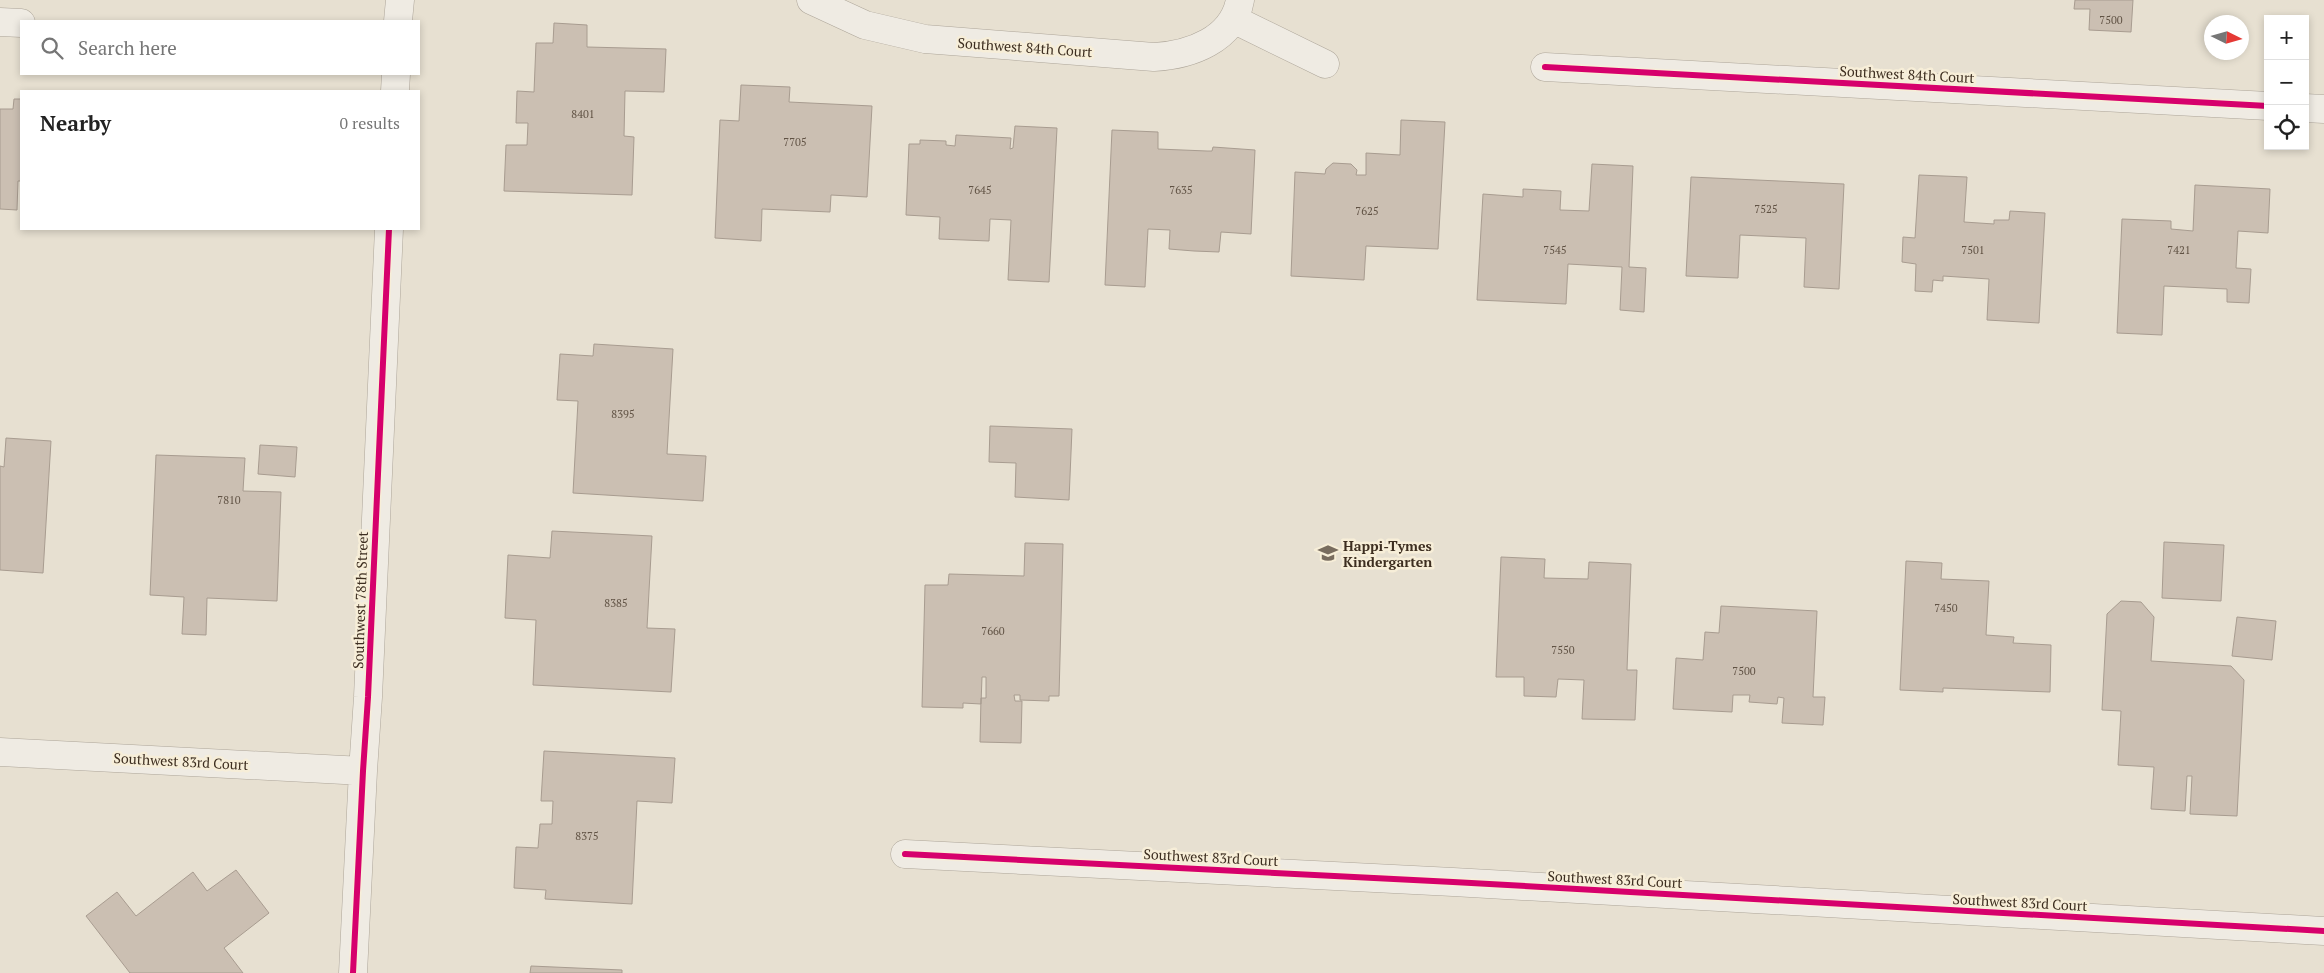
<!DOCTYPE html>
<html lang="en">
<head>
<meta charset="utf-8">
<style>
	:root { --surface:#fff; --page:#f2f2f2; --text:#222; --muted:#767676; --line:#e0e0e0 }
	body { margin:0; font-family:"PT Serif",serif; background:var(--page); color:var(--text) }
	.controls { position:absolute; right:15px; top:15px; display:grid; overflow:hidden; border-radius:0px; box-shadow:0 2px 8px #0003 }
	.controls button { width:45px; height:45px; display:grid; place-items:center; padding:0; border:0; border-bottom:1px solid var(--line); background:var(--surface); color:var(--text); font:25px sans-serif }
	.compass { position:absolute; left:2204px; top:15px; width:45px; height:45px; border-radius:50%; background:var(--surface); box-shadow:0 2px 8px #0003; rotate:95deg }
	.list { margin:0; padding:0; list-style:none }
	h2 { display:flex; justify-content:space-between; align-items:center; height:65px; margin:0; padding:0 20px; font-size:21px }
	h2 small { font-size:16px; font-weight:400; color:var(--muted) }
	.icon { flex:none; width:28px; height:28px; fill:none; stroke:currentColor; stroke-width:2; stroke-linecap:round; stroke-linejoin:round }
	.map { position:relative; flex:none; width:2324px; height:973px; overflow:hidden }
	.search { position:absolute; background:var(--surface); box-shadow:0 2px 8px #0003; left:20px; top:20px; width:400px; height:55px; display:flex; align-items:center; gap:12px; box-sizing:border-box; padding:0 18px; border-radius:0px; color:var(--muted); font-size:19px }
	.panel { position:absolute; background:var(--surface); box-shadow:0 2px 8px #0003; left:20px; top:90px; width:400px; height:140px; border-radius:0px }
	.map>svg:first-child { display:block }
	.building { fill:#cbbfb2; stroke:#a89c90 }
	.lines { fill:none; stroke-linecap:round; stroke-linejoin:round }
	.street-casing { stroke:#ada599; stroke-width:29 }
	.street { stroke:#efebe3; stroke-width:28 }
	.cycleway-casing { stroke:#f7eed8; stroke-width:9 }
	.cycleway { stroke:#d6006c; stroke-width:6 }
	.labels { text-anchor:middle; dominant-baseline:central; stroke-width:5; stroke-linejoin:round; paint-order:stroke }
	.number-label { font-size:11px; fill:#605244 }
	.street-label { font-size:14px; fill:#3d2e20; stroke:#f7eed8 }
	.poi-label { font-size:14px; font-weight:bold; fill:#3d2e20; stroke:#f7eed8; text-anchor:start }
</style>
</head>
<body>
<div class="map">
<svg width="2324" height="973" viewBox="0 0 2324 973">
	<rect width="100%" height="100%" fill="#e7e0d1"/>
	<!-- building -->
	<path class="building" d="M2075 0H2133L2131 32 2089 30 2090 9H2074Z
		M554 23 587 25V47L666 49 664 92 625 91 624 136 634 137 632 195 504 191 506 145H527L528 123H516L517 91 534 92 536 43H553Z
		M741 85 790 87 789 102 872 106 867 197 831 195 830 212 762 209 761 241 715 238 720 120 739 121Z
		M14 99H21V181H18L17 210 0 209V109H13Z
		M1401 120 1445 122 1438 249 1366 246 1364 280 1291 276 1295 172 1325 174 1326 169 1333 163 1351 164 1357 170 1356 175H1366V153L1400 155Z
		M1015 126 1057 128 1049 282 1008 280 1011 220 990 219 989 241 939 239 940 217 906 215 909 144H920V140L946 141V145L955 146 956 135 1011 138 1010 149 1013 148Z
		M1112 130 1158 132V149L1207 151H1212L1213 147 1255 150 1251 234 1221 232 1219 252 1194 251 1169 249 1170 230 1148 229 1145 287 1105 285Z
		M1592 164 1633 166 1629 267 1646 268 1644 312 1620 310 1622 267 1568 264 1566 304 1477 300 1483 194 1523 197V189L1561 191 1560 210 1589 211Z
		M1919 175 1967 177 1964 222 1994 224V220H2009L2010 211 2045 213 2039 323 1987 320 1989 279 1943 276V281L1933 280 1932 292 1915 291 1916 264 1902 262 1903 237 1915 238Z
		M1691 177 1844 184 1839 289 1804 287 1806 238 1740 235 1738 278 1686 276Z
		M2195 185 2270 189 2268 233 2238 231 2236 268 2251 269 2249 303 2227 302V289L2164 286 2162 335 2117 333 2122 219 2171 221V229L2193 231Z
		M594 344 673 349 667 454 706 456 703 501 573 493 578 401 557 400 560 354 593 356Z
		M990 426 1072 429 1069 500 1015 497 1016 463 989 462Z
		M6 438 51 441 43 573 0 570V466L4 467Z
		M260 445 297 447 295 477 258 474Z
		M156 455 245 458 243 491 281 492 277 601 207 598 206 635 182 634 184 597 150 595Z
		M552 531 652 536 647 628 675 629 671 692 533 685 536 620 505 618 508 555 550 558Z
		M2164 542 2224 545 2221 601 2162 598Z
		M1025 543 1063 544 1059 696H1049V701L1020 700V695H1014L1015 701H1022L1021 743 980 742 981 698H986V677H982L981 704 963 703V708L922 707 925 585H948L949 574 1024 576Z
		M1501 557 1545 559 1544 578 1588 579 1589 562 1631 564 1627 670H1637L1635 720 1582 719 1584 680 1558 679 1556 697 1524 696V677H1496Z
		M1906 561 1942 563 1941 579 1989 581 1986 635 2014 637 2013 643 2051 645 2050 692 1943 688V692L1900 690Z
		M2121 601 2141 602 2154 617 2151 661 2231 666 2244 680 2237 816 2190 814 2192 776H2187L2185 811 2151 809 2154 767 2118 765 2121 711 2102 710 2107 614Z
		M1721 606 1817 611 1813 697H1825L1823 725 1782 723 1784 698 1778 697 1777 704 1749 702 1750 695H1733L1732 712 1673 709 1676 658 1703 660 1705 632 1719 633Z
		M2237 617 2276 621 2272 660 2232 656Z
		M544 751 675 758 672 803 637 801 632 904 545 899 546 890 514 888 516 847 538 848 540 824H552L553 801H541Z
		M236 870 269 913 224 948 243 973H130L86 916 117 892 136 916 193 872 207 891Z
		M531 966 622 970V973H530Z"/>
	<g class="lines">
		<defs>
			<path id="street" d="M811 0 865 25 925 39 1154 57C1190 55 1233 40 1240 0
				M1233 19 1325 64
				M398 21 400 0
				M0 22 21 23
				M1545 67 2268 106
				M395 91 396 74
				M2305 108 2324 109
				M0 752 363 771
				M905 854 1453 882 2324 931
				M353 973 363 771 368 697 389 229"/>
		</defs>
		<!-- street casing -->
		<use href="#street" class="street-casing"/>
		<!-- street -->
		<use href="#street" class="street"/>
		<defs>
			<path id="cycleway" d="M1545 67 2268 106
				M905 854 1453 882 2324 931
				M353 973 363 771 368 697 389 229"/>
		</defs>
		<!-- cycleway casing -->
		<use href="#cycleway" class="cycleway-casing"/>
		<!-- cycleway -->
		<use href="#cycleway" class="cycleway"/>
	</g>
	<!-- icons -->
	<defs>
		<symbol id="school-bare" viewBox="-9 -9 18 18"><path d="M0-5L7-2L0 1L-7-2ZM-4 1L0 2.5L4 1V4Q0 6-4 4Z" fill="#786c5e" stroke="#f7eed8" stroke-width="2.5" paint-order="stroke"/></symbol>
	</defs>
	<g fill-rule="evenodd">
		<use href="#school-bare" x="1314" y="539" width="28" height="28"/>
	</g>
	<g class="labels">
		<!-- number labels -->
		<g class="number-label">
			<text x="2111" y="20">7500</text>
			<text x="583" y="114">8401</text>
			<text x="795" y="142">7705</text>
			<text x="980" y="190">7645</text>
			<text x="1181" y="190">7635</text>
			<text x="1766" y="209">7525</text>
			<text x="1367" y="211">7625</text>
			<text x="1555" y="250">7545</text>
			<text x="1973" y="250">7501</text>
			<text x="2179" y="250">7421</text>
			<text x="623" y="414">8395</text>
			<text x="229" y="500">7810</text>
			<text x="616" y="603">8385</text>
			<text x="1946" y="608">7450</text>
			<text x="993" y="631">7660</text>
			<text x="1563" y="650">7550</text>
			<text x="1744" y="671">7500</text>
			<text x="587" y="836">8375</text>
		</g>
		<!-- street labels -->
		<g class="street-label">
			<text transform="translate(1025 47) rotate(4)">Southwest 84th Court</text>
			<text transform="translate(1907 74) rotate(3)">Southwest 84th Court</text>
			<text transform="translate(360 600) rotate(-88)">Southwest 78th Street</text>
			<text transform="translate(181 761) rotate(3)">Southwest 83rd Court</text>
			<text transform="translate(1211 857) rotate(3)">Southwest 83rd Court</text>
			<text transform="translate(1615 879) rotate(3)">Southwest 83rd Court</text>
			<text transform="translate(2020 902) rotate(3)">Southwest 83rd Court</text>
		</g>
		<!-- poi labels -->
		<g class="poi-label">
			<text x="1343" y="545">Happi-Tymes<tspan x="1343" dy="16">Kindergarten</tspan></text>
		</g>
	</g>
</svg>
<div class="controls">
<button>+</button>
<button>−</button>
<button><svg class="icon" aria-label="locate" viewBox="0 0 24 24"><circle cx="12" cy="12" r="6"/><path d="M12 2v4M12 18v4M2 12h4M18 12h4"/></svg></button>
</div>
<svg class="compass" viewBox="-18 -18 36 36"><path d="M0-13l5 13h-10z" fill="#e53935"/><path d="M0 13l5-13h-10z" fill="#767676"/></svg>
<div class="search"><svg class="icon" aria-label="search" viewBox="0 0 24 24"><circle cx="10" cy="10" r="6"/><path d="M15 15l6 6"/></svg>Search here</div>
<section class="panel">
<h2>Nearby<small>0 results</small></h2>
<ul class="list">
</ul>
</section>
</div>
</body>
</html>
